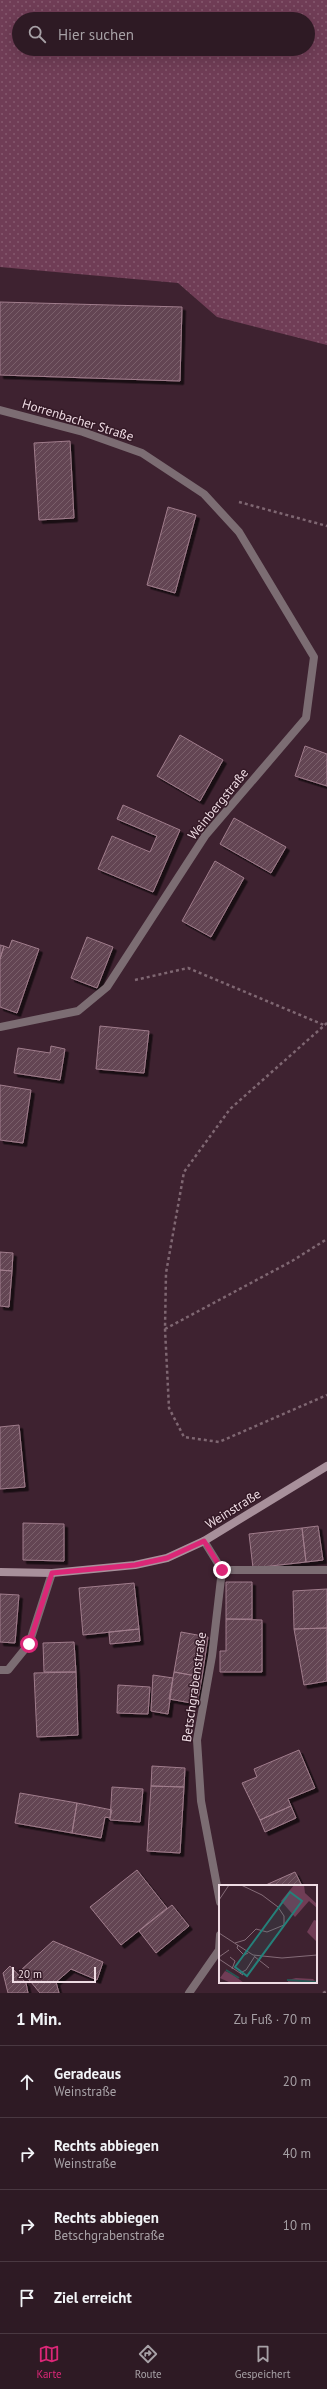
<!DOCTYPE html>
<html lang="de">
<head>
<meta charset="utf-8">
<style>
	:root { --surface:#2e1a24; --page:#3a2731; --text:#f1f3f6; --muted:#a7a1a6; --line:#493841; --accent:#db2777 }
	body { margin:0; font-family:"PT Sans",sans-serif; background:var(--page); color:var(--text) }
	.scale { position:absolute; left:12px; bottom:10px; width:84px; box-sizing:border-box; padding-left:4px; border:2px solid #efdce4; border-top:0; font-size:11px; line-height:14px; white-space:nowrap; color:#efdce4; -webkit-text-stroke:3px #341926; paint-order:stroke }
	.stop { position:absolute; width:12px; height:12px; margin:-9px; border:3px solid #db2777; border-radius:50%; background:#fff }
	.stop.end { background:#db2777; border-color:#fff; box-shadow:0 1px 4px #0008 }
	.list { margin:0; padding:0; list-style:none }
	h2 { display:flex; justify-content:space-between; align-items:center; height:52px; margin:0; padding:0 16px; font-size:17px }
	h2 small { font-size:13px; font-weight:400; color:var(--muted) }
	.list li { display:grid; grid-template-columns:26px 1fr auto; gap:12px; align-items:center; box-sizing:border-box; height:72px; padding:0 16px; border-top:1px solid var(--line) }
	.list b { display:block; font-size:15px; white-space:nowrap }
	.list p { margin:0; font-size:13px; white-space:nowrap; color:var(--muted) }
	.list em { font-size:13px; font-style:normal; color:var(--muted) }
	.icon { flex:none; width:22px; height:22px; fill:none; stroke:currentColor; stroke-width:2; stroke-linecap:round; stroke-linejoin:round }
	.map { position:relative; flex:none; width:327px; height:1993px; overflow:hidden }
	.search { position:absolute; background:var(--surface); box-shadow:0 4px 16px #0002; left:12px; right:12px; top:12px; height:44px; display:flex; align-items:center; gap:10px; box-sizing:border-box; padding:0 14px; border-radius:22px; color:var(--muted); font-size:15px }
	.sheet { height:340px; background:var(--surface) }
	nav { display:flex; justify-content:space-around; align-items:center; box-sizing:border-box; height:56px; border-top:1px solid var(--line); background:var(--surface); font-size:11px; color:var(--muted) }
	nav a { display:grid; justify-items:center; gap:2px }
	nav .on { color:var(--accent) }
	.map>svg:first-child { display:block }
	.grass { fill:url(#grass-dots); fill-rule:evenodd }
	.building { fill:url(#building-hatch); stroke:#a07d8c; filter:url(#shadow) }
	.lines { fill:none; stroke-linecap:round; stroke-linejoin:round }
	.path { stroke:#7f6772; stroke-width:2.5; stroke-dasharray:3 3; stroke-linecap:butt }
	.lane { stroke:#7c6d73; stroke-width:8 }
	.street { stroke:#7c6d73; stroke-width:8 }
	.secondary { stroke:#a8909b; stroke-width:8 }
	.route { stroke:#db2777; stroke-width:5 }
	.labels { text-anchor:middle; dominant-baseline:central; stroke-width:3; stroke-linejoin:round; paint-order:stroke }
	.street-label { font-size:13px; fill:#efdce4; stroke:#341926 }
	.inset-river { fill:none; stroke:#265653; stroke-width:2 }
	.inset-road { fill:none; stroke:#856c78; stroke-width:1 }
	.view { fill:#25807a; fill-opacity:0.15; stroke:#25807a; stroke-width:2 }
	.inset-edge { fill:none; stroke:#efdce4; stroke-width:2 }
</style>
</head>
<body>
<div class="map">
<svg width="327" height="1993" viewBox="0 0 327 1993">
	<defs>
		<pattern id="grass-dots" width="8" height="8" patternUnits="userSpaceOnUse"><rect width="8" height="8" fill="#703d56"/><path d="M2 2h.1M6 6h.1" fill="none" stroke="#85586e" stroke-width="1.8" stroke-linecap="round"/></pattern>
		<pattern id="building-hatch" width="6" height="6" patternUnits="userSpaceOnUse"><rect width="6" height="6" fill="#634452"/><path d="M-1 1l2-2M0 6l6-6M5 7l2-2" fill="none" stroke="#7a5e6b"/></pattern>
		<filter id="shadow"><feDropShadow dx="3.5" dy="3.5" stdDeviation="0" flood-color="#0009"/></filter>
	</defs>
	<rect width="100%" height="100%" fill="#3e2230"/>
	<!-- grass -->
	<path class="grass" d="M0 0H327V345L217 317 178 283 0 267ZM19 19H308V49H19Z"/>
	<!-- building -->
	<path class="building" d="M0 302 182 307 180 381 0 375Z
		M70 441 74 518 39 520 34 443Z
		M168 507 196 515 175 593 147 585Z
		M180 735 223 760 200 801 157 776Z
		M305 746 327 754V786L295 776Z
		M123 805 180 830 153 892 98 869 112 836 150 852 157 836 117 819Z
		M234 818 286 847 271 873 220 844Z
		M215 861 244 878 211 937 182 921Z
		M87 937 113 947 97 988 71 978Z
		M12 940 39 949 17 1013 0 1007V959L4 946 9 948Z
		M0 945 4 946 0 959Z
		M100 1026 149 1031 144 1073 96 1069Z
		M51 1046 65 1049 60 1080 14 1073 18 1048 50 1053Z
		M0 1085 31 1090 23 1143 0 1140Z
		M0 1252 13 1253 12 1271 0 1270Z
		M0 1270 12 1271 9 1307 0 1306Z
		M19 1425 25 1487 0 1489V1427Z
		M23 1523 64 1524V1561L23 1560Z
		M318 1526 323 1560 306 1562 302 1528Z
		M302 1528 306 1562 253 1568 249 1534Z
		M226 1582H252V1619H226Z
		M134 1583 139 1629 83 1635 79 1588Z
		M327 1589V1628L294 1629 293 1591Z
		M0 1594 19 1595 15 1643 0 1642Z
		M226 1619 262 1620V1672H220V1651H226Z
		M327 1628V1681L304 1685 294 1629Z
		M139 1629 140 1641 110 1644 109 1632Z
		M181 1632 208 1637 202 1677 174 1672Z
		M74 1642 76 1672H44L43 1643Z
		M76 1672 78 1735 37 1737 34 1673Z
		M174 1672 202 1677 197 1704 169 1699Z
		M153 1675 173 1678 168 1714 151 1711Z
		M118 1685 150 1687 148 1714 117 1713Z
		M299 1750 315 1788 288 1799 291 1806 260 1820 242 1783 257 1777 254 1769Z
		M152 1766 185 1768 184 1787 151 1786Z
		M151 1786 184 1787 180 1853 147 1851Z
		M112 1787 143 1789 140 1822 110 1820Z
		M20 1793 77 1803 72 1833 15 1823Z
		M77 1803 112 1810 110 1818 105 1817 101 1838 72 1833Z
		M291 1806 296 1818 265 1832 260 1820Z
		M137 1870 167 1908 121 1945 90 1907Z
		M295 1872 302 1886H264L268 1884Z
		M172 1905 189 1926 156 1953 139 1931Z
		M53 1941 103 1962 97 1980 71 1969 56 1982 59 1993H40L21 1970Z
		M10 1966 26 1983 28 1993H8L3 1973Z"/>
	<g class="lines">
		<!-- path -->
		<path class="path" d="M239 502 327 526
			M135 980 188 968 324 1025
			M327 1023 230 1109 184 1172 166 1273 165 1329 169 1408 184 1437 219 1442 327 1395
			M165 1329 292 1261 327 1239
			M323 1993 327 1991"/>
		<!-- lane -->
		<path class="lane" d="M0 1670H8L29 1644 52 1573"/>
		<!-- street -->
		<path class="street" d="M0 410 83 432 142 453 204 494 239 532 314 657 306 718 205 836 107 987 78 1011 0 1027
			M204 1541 222 1570 212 1656 197 1740 201 1801 220 1902
			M222 1570H327
			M189 1993 219 1950 220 1935"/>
		<!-- secondary -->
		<path class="secondary" d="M0 1572 52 1573 135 1565 167 1558 204 1541 327 1466"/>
	</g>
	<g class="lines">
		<!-- route -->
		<path class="route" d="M29 1644 52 1573 135 1565 167 1558 204 1541 222 1570"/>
	</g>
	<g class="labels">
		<!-- street labels -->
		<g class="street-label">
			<text transform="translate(78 420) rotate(17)">Horrenbacher Straße</text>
			<text transform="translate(218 804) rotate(-51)">Weinbergstraße</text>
			<text transform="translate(233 1509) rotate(-32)">Weinstraße</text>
			<text transform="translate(194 1687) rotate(-82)">Betschgrabenstraße</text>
		</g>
	</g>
	<!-- overview -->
	<g transform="translate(219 1885)">
		<rect width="98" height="98" fill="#3e2230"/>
		<path d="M75 0H85L86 8 98 19V23L90 16 76 32 62 16ZM95 35 98 36V57L88 47ZM77 93 94 94 98 98H69V95Z" fill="#703d56"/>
		<path d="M6 86 13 89 25 98H12L3 94 1 93Z" fill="#703d56"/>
		<path class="inset-river" d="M7 85 20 93M68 95 98 97"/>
		<path class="inset-road" d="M0 15 10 0M0 48 34 70 63 73 98 70M16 58 26 55 37 44 48 47 65 40V31L59 22 43 10 22 0M19 60 18 63 25 70 29 68M0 72 10 65M11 72 16 76 13 84M36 72 50 83M0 74 24 90M21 88 27 85 36 71"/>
		<path class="view" d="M71 7 83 16 28 91 16 82Z"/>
		<rect width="98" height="98" class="inset-edge"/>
	</g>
</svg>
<div class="scale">20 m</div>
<div class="stop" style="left:29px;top:1644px"></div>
<div class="stop end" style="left:222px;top:1570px"></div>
<div class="search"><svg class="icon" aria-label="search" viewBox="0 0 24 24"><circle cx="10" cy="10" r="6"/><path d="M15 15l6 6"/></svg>Hier suchen</div>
</div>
<section class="sheet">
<h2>1 Min.<small>Zu Fuß · 70 m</small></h2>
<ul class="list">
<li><svg class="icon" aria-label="ahead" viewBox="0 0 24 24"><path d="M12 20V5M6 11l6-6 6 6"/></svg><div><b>Geradeaus</b><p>Weinstraße</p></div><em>20 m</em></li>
<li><svg class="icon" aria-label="right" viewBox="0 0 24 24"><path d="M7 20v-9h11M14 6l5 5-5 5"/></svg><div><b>Rechts abbiegen</b><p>Weinstraße</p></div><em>40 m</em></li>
<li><svg class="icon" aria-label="right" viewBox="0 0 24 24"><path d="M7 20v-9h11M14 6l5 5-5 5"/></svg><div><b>Rechts abbiegen</b><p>Betschgrabenstraße</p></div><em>10 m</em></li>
<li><svg class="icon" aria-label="arrive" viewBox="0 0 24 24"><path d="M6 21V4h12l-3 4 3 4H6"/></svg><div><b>Ziel erreicht</b></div></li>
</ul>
</section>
<nav>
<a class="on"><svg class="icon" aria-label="map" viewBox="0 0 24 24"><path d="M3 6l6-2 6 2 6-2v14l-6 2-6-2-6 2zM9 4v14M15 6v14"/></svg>Karte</a>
<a><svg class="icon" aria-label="directions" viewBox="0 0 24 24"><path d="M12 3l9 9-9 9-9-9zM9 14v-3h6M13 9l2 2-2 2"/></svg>Route</a>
<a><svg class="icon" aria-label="saved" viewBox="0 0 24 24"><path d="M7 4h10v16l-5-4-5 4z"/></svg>Gespeichert</a>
</nav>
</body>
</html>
